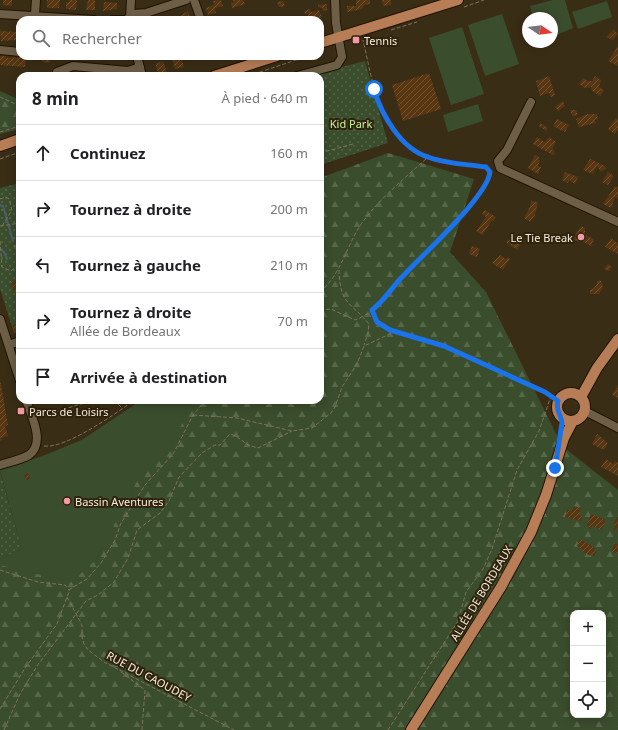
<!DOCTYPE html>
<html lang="fr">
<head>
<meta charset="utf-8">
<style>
	:root { --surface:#fff; --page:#f6f6f6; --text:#202124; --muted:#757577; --line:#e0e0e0 }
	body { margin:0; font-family:"Noto Sans",sans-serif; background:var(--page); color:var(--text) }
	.controls { position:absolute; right:12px; bottom:12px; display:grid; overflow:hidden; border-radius:8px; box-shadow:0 2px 10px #0003 }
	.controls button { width:36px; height:36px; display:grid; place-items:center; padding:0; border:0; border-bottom:1px solid var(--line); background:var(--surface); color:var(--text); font:20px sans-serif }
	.compass { position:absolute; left:522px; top:12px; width:36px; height:36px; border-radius:50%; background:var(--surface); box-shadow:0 2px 10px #0003; rotate:103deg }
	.stop { position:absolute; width:12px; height:12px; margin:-9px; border:3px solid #1a73e8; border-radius:50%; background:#fff }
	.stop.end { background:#1a73e8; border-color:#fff; box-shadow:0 1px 4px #0008 }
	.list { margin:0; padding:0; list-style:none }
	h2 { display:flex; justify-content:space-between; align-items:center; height:52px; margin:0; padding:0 16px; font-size:17px }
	h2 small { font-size:13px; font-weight:400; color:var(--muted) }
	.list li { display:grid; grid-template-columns:26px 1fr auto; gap:12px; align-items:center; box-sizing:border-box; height:56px; padding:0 16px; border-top:1px solid var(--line) }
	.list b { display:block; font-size:15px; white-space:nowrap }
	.list p { margin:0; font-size:13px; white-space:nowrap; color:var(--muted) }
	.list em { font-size:13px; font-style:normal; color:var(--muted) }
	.icon { flex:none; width:22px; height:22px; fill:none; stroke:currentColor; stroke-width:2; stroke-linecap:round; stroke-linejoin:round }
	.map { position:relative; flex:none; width:618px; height:730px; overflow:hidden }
	.search { position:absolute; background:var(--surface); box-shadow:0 2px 10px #0003; left:16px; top:16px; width:308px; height:44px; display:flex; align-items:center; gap:10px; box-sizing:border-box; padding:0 14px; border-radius:12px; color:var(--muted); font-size:15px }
	.panel { position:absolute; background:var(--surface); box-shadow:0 2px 10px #0003; left:16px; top:72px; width:308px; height:332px; border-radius:12px }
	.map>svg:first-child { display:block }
	.green { fill:url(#green-dots) }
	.forest { fill:url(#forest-firs); fill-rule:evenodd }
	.pitch { fill:#3a4d2c }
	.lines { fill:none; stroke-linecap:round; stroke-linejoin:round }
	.stream { stroke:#4a5d6f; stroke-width:2 }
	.building { fill:url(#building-hatch) }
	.minor-casing { stroke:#211401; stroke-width:10 }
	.major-casing { stroke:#211401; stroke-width:12 }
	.path { stroke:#7d725e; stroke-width:1; stroke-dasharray:4 2; stroke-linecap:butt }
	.minor { stroke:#6d5e47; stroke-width:8 }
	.major { stroke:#b77d57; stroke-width:10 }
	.route { stroke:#1a73e8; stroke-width:5 }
	.poi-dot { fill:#f49aa7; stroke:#30230c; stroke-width:1.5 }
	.labels { text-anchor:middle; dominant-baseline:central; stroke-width:4; stroke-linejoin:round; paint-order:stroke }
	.poi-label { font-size:11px; fill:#f6eddf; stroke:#30230c; text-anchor:start }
	.park-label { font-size:11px; fill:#c4f3a2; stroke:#30230c }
	.street-label { font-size:11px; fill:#f6eddf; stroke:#30230c }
</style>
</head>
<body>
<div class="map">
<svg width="618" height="730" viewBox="0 0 618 730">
	<defs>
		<pattern id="green-dots" width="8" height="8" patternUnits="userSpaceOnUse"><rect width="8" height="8" fill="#3a4d2c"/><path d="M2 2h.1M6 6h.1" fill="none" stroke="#57674a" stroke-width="1.8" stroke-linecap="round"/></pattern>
		<pattern id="forest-firs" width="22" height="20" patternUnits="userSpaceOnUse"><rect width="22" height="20" fill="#3a4d2c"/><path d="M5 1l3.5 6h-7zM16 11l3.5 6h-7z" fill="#57674a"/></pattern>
		<pattern id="building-hatch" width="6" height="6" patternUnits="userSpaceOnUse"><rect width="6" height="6" fill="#583612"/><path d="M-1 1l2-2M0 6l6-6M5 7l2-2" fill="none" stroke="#715334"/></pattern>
	</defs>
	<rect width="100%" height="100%" fill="#3a2d16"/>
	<!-- green -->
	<path class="green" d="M365 61 388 143 320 165V76H307Z
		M20 183V332L14 333 0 289V188Z
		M0 472 22 549 0 559Z"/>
	<!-- forest -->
	<path class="forest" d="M0 91 20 100V129L0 134Z
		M388 153 474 179 450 252 486 292 562 446 618 490V730H0V559L22 549 0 470 43 456 82 440 142 400H320V178ZM573 613H603V715H573Z"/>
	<!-- pitch -->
	<path class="pitch" d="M553 0H565L573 28 552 37V18H533L530 6Z
		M607 1 612 17 578 29 572 12Z
		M502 14 519 64 485 76 468 25Z
		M462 27 484 94 451 105 429 38Z
		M478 104 483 121 448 132 443 115Z
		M142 400H198L189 412 164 455 137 481 96 560 71 582 0 565V559L22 549 0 470 43 456 82 440Z"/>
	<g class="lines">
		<!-- stream -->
		<path class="stream" d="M0 205 3 206 13 241
			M0 249 4 252 7 259"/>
	</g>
	<!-- building -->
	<path class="building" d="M3 0H12V6L3 5Z
		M47 0H60L59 8H47Z
		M70 0H77L76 10 66 9V2H69Z
		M88 0H95V10H86Z
		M221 0 223 6 215 8 216 13 208 15 206 8 214 5 213 1Z
		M233 0H243L245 4 232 8 231 3 234 2Z
		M356 0H370V4L364 5 362 9 347 12V6H356Z
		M382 0H391V5L383 6Z
		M283 1 285 6 279 7 277 2Z
		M104 2 117 3V9L103 11Z
		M327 4V10L323 11 322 8 318 7V5Z
		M310 9 311 12 319 10 322 17 309 20 308 14H305L304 11Z
		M188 11 191 20H181L180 16Z
		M614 29 618 34 613 40 606 37Z
		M0 31 20 32V42H16V40L1 41Z
		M618 46V66L608 61Z
		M0 56H6V58L21 57V59H26L25 67 0 65Z
		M43 56H51L50 63 42 62Z
		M181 56 184 67 175 69 172 58Z
		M163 61 167 72 159 75 155 64Z
		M100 70 119 71 121 76H83Z
		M429 73 441 109 403 121 392 85Z
		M549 76 555 95 551 97 549 93 540 96 536 81Z
		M595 76 601 80 599 87 604 90 600 96 592 91 591 87 585 88 579 84 583 78 588 81H592Z
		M563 101 565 106 558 111 555 107Z
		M570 110H576L578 115 572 116Z
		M588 114H597L598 119 595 120 596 123 579 127 576 119Z
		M616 118 618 119V130L615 134 608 129Z
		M557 119 569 125 565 132 553 126Z
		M540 123 548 128 546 131 539 126Z
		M537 137 545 142 549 137 556 142 552 149 555 152 553 155 533 144Z
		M535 155 539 157 538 159 540 160 538 166 541 167 538 174 528 168Z
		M590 159 605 166 606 168 601 172 597 166 593 174 583 170Z
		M565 172 578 177 575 184 569 180 568 183 562 180Z
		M608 172 614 176 608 185 602 182Z
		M615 186 618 188V197L617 199 615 197 611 208 603 204Z
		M531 201 538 202 535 215 530 222 524 218 530 207Z
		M485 210 496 217 493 221 492 220 483 235 476 231 486 217 482 214Z
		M581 226 585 228V235L594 239 591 246 580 240 579 242 573 239Z
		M514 235 520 239 521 237 524 239 517 250 506 242Z
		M611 238 617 243 618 242V254L605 247Z
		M472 246 480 249 477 257 469 254Z
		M500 255 506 259 508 257 510 259 503 270 492 263Z
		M608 264 612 267 609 271 604 269Z
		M17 280 18 283H20V290L14 292 11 282Z
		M601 280 603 288 599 294H590V290L593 289 597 284V281Z
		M20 323V330L14 332 12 325Z
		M0 379 8 425 5 426 8 436 1 438 2 440 0 441Z
		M618 385V398L612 395Z
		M597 434 608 443 604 450 592 444Z
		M606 459 613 464 615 461 618 463V476L601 467Z
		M27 473 30 478 27 481 24 475Z
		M574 506 581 508 579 515 582 516 581 521 565 517 567 510 572 511Z
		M591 514 606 520 602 530 593 526 590 529 587 525Z
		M618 516V527L615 531 613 529 616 525 613 524Z
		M580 539 595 548 594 550 597 551 594 556 592 554 591 556 582 552 583 550 577 546Z
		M614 543 618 544V553L612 552Z"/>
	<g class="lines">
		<defs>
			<path id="minor" d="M36 0 35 14 38 20
				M194 0 201 20
				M0 14 94 20
				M130 19 131 0
				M112 20H126L134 14 146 13 186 0
				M0 50 20 52
				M137 56 142 76
				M57 72 73 66 128 71 140 67
				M297 76 337 65 342 57 336 23 335 0
				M531 102 507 150 498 161 500 168 618 222
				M0 319 20 381
				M9 345 20 341
				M585 411 618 428
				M0 465C9 462 21 460 29 455 46 443 31 415 26 400"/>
			<path id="major" d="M320 43 458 0
				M214 76 277 56
				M0 146 20 139
				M557 407a14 14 0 1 1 28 0a14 14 0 1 1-28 0Z
				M581 397 597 368 618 339
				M411 730 501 587 531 532 546 495 564 438 573 421"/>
		</defs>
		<!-- minor casing -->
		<use href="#minor" class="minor-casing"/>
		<!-- major casing -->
		<use href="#major" class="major-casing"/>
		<!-- path -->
		<path class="path" d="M464 7 484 0
			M391 30 417 22
			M351 43 367 37
			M248 76 308 56
			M0 97 20 106
			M0 132 20 126
			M320 153 353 144
			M0 159 20 152
			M0 199 6 197 9 199 12 210 2 226
			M0 226 20 223
			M0 241 2 267 11 271 20 263
			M20 243 15 244V250L20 254
			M339 270C340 305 350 301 369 324L368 334 364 345
			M320 292C340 275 345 251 358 229 374 203 405 178 427 158
			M320 310 331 309 355 320C379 311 390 289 406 272 431 247 477 207 490 175L489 170 486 167C466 164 447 164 428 158 419 155 413 149 406 142 375 113 372 78 363 40
			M372 310 377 322 390 331 444 346 545 393 558 401
			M114 400 122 408
			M193 415 237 418 292 431 312 428 331 413 335 407 342 387 357 364 364 346 394 332
			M40 417 93 400
			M44 446C66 449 116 413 135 400
			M0 570 38 582 65 585 69 590
			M67 597 82 625V637L84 644 88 650 104 662 234 730
			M121 672 145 690 142 730
			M0 709 25 668 57 624 70 589 87 579 101 563 115 540 121 523 145 485 173 454 193 415 206 400
			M4 730 20 694 37 666 86 601 98 595 114 582 128 558 137 530 160 513 169 501 179 477 202 453 215 445H220L230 434 236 436 248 445 258 448 292 431
			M388 730 458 621 466 592 483 569 492 549 517 470 539 431 551 396"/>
		<!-- minor -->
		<use href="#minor" class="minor"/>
		<!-- major -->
		<use href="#major" class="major"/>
	</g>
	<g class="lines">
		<!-- route -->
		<path class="route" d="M374 89C381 114 401 149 428 157 446 164 466 164 486 167L490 172C487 197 422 255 403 276 392 287 385 300 372 310L377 322 390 330 444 346 545 392 558 401C555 410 561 414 562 423L555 468"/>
	</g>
	<!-- markers -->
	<g class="poi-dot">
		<rect x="352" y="36" width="8" height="8" rx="2"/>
		<circle cx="581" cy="237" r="4"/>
		<rect x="17" y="407" width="8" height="8" rx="2"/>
		<circle cx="67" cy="501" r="4"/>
	</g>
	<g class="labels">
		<!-- poi labels -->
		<g class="poi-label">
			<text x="364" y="40">Tennis</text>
			<text x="573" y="237" text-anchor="end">Le Tie Break</text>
			<text x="29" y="411">Parcs de Loisirs</text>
			<text x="75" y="501">Bassin Aventures</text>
		</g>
		<!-- park labels -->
		<g class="park-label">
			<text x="351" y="123">Kid Park</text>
		</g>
		<!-- street labels -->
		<g class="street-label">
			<text transform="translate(481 593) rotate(-59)">ALLÉE DE BORDEAUX</text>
			<text transform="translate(149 676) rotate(28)">RUE DU CAOUDEY</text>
		</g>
	</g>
</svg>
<div class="controls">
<button>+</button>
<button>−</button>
<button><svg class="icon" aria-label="locate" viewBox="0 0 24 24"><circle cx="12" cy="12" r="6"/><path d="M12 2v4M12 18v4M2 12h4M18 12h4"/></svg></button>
</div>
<svg class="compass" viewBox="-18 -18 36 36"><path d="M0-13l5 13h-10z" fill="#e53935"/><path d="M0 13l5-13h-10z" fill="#757577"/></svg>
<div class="stop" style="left:374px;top:89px"></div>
<div class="stop end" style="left:555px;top:468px"></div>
<div class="search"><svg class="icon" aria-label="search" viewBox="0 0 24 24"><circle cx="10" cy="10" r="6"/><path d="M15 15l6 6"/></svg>Rechercher</div>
<section class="panel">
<h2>8 min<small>À pied · 640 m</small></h2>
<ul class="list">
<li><svg class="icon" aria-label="ahead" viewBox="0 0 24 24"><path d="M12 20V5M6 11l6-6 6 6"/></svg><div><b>Continuez</b></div><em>160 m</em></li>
<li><svg class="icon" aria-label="right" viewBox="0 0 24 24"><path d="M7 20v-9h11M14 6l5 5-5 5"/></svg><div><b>Tournez à droite</b></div><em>200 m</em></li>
<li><svg class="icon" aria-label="left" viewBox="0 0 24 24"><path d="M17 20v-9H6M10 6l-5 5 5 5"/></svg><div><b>Tournez à gauche</b></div><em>210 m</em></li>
<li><svg class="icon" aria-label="right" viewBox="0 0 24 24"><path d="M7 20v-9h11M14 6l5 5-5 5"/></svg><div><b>Tournez à droite</b><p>Allée de Bordeaux</p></div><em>70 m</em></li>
<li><svg class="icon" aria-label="arrive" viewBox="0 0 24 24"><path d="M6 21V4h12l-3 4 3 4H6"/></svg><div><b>Arrivée à destination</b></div></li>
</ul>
</section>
</div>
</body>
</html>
